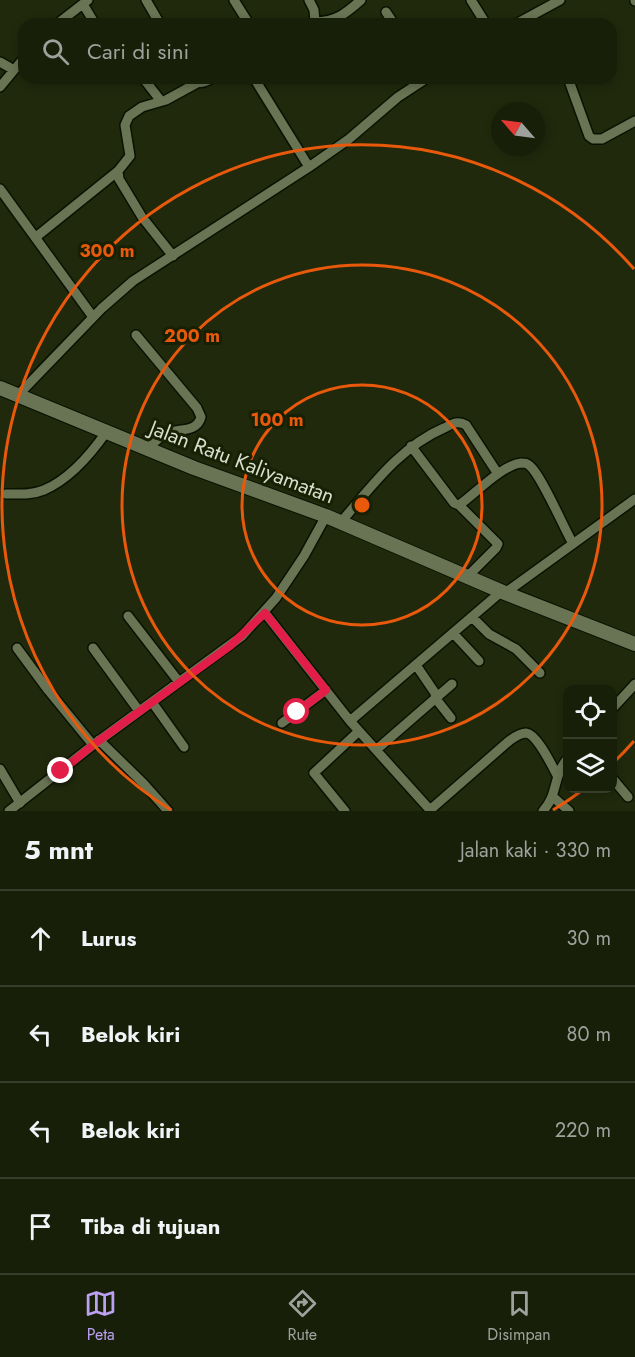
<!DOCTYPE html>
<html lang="id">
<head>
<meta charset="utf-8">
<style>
	:root { --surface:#181f09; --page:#212712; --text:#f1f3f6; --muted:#9fa29c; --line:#363d2a; --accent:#bca0f2 }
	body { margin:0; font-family:Jost,sans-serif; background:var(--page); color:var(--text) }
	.controls { position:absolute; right:18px; bottom:18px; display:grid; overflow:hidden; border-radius:12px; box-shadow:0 3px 9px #0003 }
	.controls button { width:54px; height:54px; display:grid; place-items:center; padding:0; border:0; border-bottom:2px solid var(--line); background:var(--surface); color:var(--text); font:30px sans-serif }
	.compass { position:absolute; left:491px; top:102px; width:54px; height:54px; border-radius:50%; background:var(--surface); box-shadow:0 3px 9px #0003; rotate:298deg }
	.stop { position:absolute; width:18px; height:18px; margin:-14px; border:4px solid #e11d48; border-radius:50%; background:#fff }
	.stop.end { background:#e11d48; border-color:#fff; box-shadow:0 2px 6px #0008 }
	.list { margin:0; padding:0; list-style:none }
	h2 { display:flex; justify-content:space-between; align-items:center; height:78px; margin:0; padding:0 24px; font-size:26px }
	h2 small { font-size:20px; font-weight:400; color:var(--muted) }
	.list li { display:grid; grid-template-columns:39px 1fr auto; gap:18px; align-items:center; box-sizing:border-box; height:96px; padding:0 24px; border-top:2px solid var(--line) }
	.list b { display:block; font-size:22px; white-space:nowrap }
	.list em { font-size:20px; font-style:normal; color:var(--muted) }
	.icon { flex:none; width:33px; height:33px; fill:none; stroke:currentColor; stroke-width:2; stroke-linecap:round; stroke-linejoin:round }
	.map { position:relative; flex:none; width:635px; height:811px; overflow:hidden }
	.search { position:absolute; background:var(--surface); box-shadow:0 3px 9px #0003; left:18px; right:18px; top:18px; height:66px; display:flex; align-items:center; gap:15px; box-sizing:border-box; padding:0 21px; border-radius:18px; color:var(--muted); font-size:22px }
	.sheet { height:462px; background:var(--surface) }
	nav { display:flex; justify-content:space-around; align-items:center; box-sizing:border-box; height:84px; border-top:2px solid var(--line); background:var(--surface); font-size:16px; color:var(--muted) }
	nav a { display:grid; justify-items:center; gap:3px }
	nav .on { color:var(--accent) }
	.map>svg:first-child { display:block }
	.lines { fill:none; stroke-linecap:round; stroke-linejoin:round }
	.minor-casing { stroke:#0a1200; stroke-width:12 }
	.secondary-casing { stroke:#0a1200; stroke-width:16 }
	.minor { stroke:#697454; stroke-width:9 }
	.secondary { stroke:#697454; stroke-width:14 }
	.route { stroke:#e11d48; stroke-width:8 }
	.ring { fill:none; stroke:#e8590c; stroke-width:3 }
	.labels { text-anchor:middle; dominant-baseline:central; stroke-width:6; stroke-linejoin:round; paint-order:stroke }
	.street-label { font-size:21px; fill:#d8decd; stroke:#172003 }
	.centre { fill:#e8590c; stroke:#172003; stroke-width:3 }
	.ring-label { font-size:18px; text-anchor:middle; font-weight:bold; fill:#e8590c; stroke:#172003; stroke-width:6; stroke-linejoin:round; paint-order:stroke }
</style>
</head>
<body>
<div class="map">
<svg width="635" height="811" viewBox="0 0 635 811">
	<rect width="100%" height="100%" fill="#20290c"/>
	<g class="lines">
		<defs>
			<path id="minor" d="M146 0 160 24
				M234 0 249 24
				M309 0 314 10 315 22 311 24
				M471 0 486 24
				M635 0V1
				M83 4 95 24
				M386 12 394 24
				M315 22C337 21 345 14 361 0
				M57 24 88 0
				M516 24 560 0
				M0 62 14 70
				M143 78 161 101
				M191 78C198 86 205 82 213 78
				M254 78 309 167
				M568 78 589 136 593 139H602L635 121
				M0 87 24 58
				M0 189 93 317
				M36 237 118 171
				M173 256 142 217 119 179 118 171 130 156 125 125 129 116 142 107 166 100 197 83
				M136 335 197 408 201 417C197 433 179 428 167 433 159 437 153 444 147 449
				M18 395 101 309 133 281 309 167 349 139 398 97 427 78
				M411 446 454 503 459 505 498 544 496 548 468 576
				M6 494C19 494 32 495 44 490 70 479 91 454 107 431
				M459 505C475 494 502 465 521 463 525 463 527 463 530 466 541 475 564 528 573 544
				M341 522C372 486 400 447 444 428 452 424 458 420 466 425L498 474
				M505 593 635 499
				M265 613 350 721 431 811
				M128 616 179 682
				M472 617 489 634 516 649 540 673
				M453 633 479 661
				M17 648 48 690 93 745
				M93 648 139 711
				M416 665 435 693 436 699 451 718
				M152 702 184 747
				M612 709 635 684
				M350 721 502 591
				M282 723 326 690
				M99 740 143 783 168 811
				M376 750 452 684
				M0 769 20 803
				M612 778 628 797
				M553 797 569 811
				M430 810 509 741C513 738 520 733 526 733 537 734 552 766 557 775
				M9 811 93 745 242 636 276 598 304 556 326 516
				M345 811 314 773 359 731
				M543 811C559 793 552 777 568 758"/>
			<path id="secondary" d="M0 388 194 468 326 516 505 593 635 644"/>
		</defs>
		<!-- minor casing -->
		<use href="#minor" class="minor-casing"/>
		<!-- secondary casing -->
		<use href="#secondary" class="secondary-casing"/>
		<!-- minor -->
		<use href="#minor" class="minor"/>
		<!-- secondary -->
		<use href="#secondary" class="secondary"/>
	</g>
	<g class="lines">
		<!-- route -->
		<path class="route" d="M61 771 93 745 230 646 265 613 326 690 297 712"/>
	</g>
	<!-- distance rings -->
	<g class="ring">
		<circle cx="362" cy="505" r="120"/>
		<circle cx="362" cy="505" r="240"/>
		<path d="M634 741A360 360 0 0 1 614 762M584 789A360 360 0 0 1 553 810M171 810A360 360 0 1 1 634 269"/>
	</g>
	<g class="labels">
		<!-- street labels -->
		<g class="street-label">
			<text transform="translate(242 462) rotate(21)">Jalan Ratu Kaliyamatan</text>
		</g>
	</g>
	<circle cx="362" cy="505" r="9" class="centre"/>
	<g class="ring-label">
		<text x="107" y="257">300 m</text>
		<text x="192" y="342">200 m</text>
		<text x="277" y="426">100 m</text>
	</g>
</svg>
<div class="controls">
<button><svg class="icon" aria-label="locate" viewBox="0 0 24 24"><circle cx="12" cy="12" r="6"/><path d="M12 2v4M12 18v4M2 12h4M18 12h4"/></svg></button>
<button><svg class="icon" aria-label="layers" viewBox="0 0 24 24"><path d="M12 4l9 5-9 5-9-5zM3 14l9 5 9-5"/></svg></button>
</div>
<svg class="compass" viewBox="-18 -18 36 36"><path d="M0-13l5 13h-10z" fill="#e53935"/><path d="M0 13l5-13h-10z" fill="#9fa29c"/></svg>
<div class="stop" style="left:297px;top:712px"></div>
<div class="stop end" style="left:61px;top:771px"></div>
<div class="search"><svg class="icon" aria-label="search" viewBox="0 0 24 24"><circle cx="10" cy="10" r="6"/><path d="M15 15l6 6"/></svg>Cari di sini</div>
</div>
<section class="sheet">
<h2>5 mnt<small>Jalan kaki · 330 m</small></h2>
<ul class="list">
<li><svg class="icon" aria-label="ahead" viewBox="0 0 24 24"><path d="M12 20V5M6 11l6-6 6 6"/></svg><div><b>Lurus</b></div><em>30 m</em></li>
<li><svg class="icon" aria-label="left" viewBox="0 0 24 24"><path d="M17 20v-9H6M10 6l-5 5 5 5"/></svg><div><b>Belok kiri</b></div><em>80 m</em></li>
<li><svg class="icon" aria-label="left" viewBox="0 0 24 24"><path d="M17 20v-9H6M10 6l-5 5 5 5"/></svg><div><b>Belok kiri</b></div><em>220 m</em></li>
<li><svg class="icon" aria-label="arrive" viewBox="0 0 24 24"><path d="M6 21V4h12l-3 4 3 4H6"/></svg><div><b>Tiba di tujuan</b></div></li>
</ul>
</section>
<nav>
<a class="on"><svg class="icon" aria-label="map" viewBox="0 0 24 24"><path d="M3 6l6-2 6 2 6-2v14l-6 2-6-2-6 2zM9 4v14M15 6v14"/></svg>Peta</a>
<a><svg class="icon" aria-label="directions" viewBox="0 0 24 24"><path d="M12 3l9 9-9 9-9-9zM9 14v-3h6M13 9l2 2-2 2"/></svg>Rute</a>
<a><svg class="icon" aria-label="saved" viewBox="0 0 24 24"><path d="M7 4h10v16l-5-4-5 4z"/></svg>Disimpan</a>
</nav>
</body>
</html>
